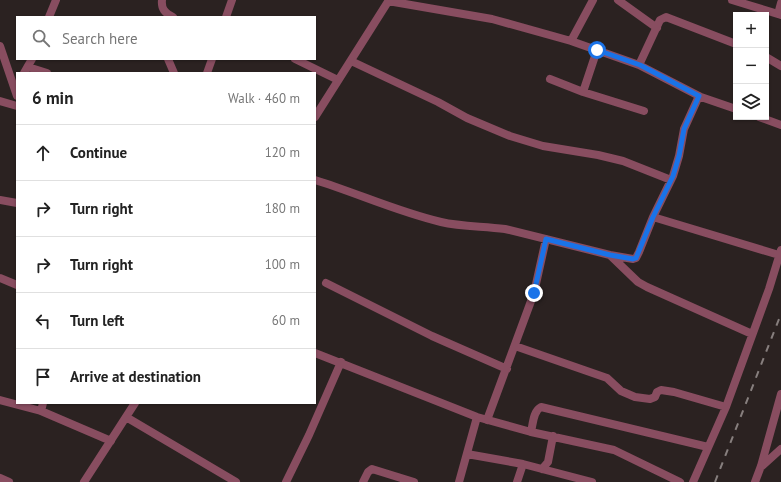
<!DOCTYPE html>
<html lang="en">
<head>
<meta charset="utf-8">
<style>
	:root { --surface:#fff; --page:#f2f2f2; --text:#222; --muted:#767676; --line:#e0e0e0 }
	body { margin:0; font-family:"PT Sans",sans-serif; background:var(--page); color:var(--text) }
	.controls { position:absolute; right:12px; top:12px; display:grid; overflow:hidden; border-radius:0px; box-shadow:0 1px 3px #0004 }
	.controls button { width:36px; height:36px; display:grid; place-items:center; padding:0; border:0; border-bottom:1px solid var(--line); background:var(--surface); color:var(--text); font:20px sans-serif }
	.stop { position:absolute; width:12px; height:12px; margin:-9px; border:3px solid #1a73e8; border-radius:50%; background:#fff }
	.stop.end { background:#1a73e8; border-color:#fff; box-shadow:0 1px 4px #0008 }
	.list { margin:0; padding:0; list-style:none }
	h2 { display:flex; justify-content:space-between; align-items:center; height:52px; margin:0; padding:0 16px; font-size:17px }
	h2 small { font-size:13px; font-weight:400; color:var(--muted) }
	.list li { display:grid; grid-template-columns:26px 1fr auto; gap:12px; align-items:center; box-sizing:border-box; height:56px; padding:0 16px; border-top:1px solid var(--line) }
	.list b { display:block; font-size:15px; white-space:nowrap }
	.list em { font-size:13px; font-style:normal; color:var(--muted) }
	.icon { flex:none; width:22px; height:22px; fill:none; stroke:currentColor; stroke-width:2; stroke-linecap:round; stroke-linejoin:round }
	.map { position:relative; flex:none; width:781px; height:482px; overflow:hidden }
	.search { position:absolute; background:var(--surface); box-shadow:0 1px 3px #0004; left:16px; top:16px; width:300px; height:44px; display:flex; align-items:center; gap:10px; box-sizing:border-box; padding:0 14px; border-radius:0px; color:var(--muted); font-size:15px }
	.panel { position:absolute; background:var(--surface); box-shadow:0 1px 3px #0004; left:16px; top:72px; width:300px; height:332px; border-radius:0px }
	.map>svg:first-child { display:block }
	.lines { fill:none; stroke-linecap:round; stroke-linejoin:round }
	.minor { stroke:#884d60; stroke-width:8 }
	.rail { stroke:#877f7e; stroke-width:2; stroke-dasharray:7 7; stroke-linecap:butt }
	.route { stroke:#1a73e8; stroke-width:5 }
</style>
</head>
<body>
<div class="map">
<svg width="781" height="482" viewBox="0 0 781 482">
	<rect width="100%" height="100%" fill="#2b2221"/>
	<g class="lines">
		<!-- minor -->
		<path class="minor" d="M162 0C161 9 165 13 173 17
			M618 0 657 28
			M732 0 781 15
			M388 1 492 19 571 41 639 65 701 97 736 109
			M778 14 781 3
			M49 17 56 0
			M226 17 232 0
			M571 41 593 0
			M0 46 17 96
			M766 57 781 66
			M168 59 174 73
			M295 59 338 80
			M351 61 438 102 467 118 510 136 543 146 598 155 623 161 671 180
			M639 65 660 20 666 17 736 44
			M28 67 47 73
			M24 73 32 59
			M207 73 212 59
			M550 79 583 92 644 111
			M583 92 597 50
			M0 101 17 106
			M315 117 389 0
			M759 117 781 125
			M315 180C357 193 398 212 441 222 462 227 484 226 505 229L610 255 633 259 636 258 639 252 653 217 673 176 679 156 684 129 699 96
			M0 200 17 203
			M653 217 779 255
			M611 256 638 282 647 287 752 334
			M0 278 17 285
			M326 283 432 336 507 369
			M515 346 607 378 621 391 635 397 650 399 655 397 657 392 661 390 674 392 726 407
			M315 353 477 417 531 432 614 450 680 482
			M0 400 41 411 111 441
			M41 411 43 403
			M126 417 236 482
			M487 420 534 293 546 239
			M531 432C533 424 533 411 541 407L708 447
			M467 454 523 464 592 482
			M762 466 781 449
			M542 469 548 462 553 436
			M0 478 9 482
			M84 482 135 403
			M286 482 309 435 341 362
			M363 482 368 472 372 469 414 482
			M459 482 477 417
			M517 482 523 464
			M693 482 726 407 769 289 781 250
			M755 482 761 466 781 394"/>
		<!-- rail -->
		<path class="rail" d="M715 482 781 314"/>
	</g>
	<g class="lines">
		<!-- route -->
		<path class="route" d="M534 293 546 239 610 255 633 259 636 258 653 217 673 176 679 156 684 129 699 96 640 65 597 50"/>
	</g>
</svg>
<div class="controls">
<button>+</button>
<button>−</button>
<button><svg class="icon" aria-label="layers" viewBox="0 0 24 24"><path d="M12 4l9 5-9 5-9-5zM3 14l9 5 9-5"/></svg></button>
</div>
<div class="stop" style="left:597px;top:50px"></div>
<div class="stop end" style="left:534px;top:293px"></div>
<div class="search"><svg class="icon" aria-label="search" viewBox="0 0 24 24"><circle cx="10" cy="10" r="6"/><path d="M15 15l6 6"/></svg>Search here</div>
<section class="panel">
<h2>6 min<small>Walk · 460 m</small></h2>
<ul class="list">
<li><svg class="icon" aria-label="ahead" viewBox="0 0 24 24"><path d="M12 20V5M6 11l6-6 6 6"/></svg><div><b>Continue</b></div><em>120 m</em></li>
<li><svg class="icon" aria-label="right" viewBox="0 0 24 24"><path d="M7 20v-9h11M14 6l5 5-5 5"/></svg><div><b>Turn right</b></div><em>180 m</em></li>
<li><svg class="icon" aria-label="right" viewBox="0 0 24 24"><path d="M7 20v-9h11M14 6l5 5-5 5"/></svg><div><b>Turn right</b></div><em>100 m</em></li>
<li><svg class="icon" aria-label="left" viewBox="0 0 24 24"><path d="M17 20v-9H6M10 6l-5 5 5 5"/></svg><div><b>Turn left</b></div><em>60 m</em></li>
<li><svg class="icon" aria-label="arrive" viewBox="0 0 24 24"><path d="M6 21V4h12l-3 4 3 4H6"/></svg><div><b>Arrive at destination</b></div></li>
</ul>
</section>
</div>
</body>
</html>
